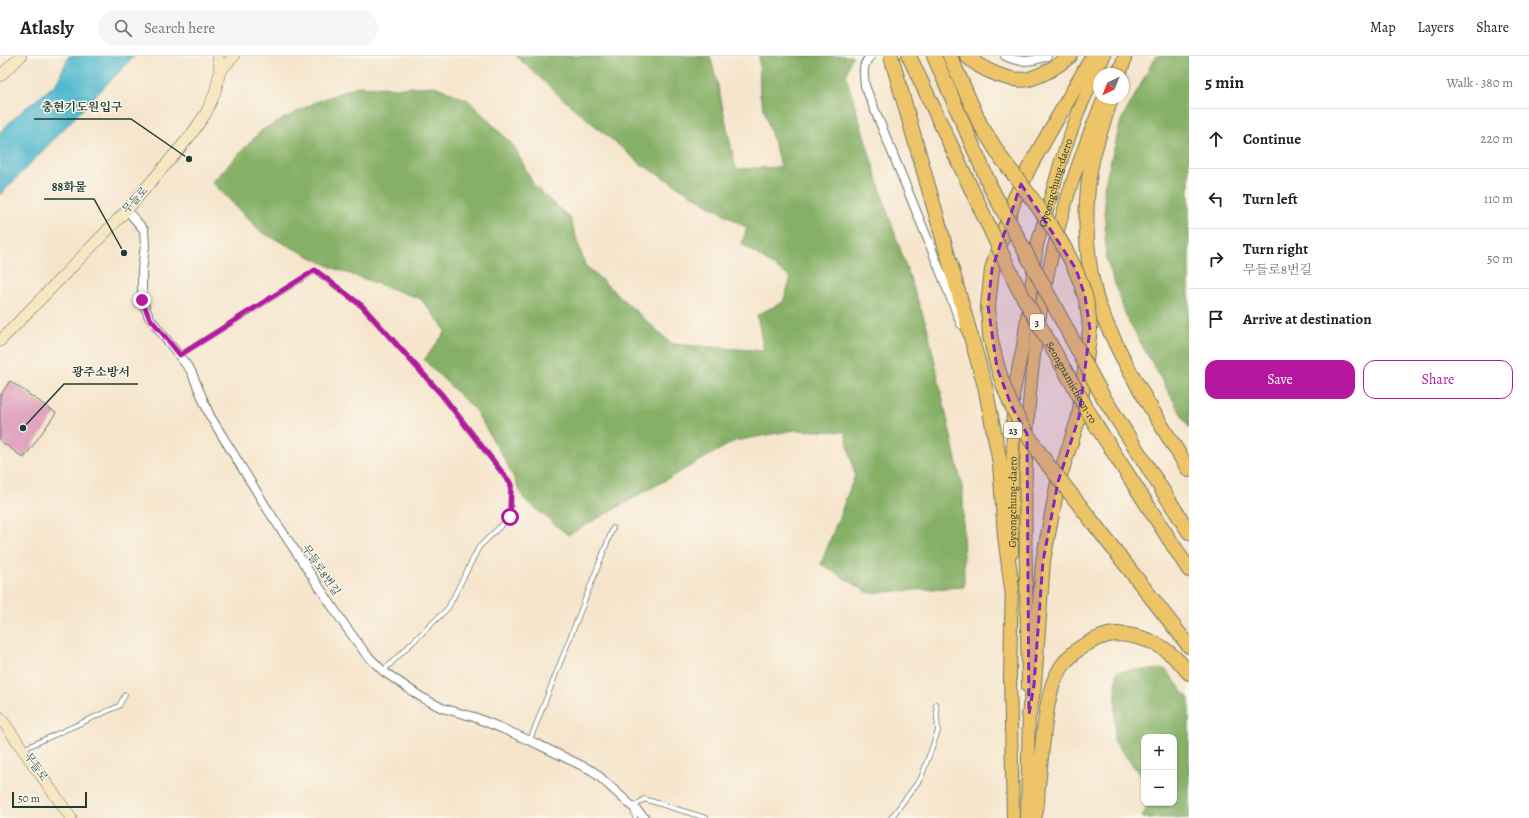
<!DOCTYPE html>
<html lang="en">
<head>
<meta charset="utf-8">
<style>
	:root { --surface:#fff; --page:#f6f6f6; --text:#222; --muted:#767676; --line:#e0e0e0; --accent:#b5179e }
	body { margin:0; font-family:Alegreya,"Noto Serif KR",serif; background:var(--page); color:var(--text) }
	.controls { position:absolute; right:12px; bottom:12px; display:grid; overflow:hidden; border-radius:8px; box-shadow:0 1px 3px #0004 }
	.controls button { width:36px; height:36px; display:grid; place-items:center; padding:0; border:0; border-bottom:1px solid var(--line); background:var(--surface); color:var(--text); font:20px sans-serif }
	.compass { position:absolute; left:1093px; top:12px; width:36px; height:36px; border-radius:50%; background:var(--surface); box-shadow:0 1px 3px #0004; rotate:223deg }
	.scale { position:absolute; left:12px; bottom:10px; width:75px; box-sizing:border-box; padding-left:4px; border:2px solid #1f3d34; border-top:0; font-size:11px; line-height:14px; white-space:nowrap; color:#1f3d34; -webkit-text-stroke:3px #fbf7ec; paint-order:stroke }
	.stop { position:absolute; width:12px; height:12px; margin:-9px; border:3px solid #b5179e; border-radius:50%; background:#fff }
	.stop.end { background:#b5179e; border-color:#fff; box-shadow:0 1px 4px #0008 }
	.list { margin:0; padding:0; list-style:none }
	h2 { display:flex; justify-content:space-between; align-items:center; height:52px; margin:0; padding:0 16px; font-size:17px }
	h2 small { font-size:13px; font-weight:400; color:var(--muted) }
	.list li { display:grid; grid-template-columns:26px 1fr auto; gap:12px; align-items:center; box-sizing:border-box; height:60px; padding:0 16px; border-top:1px solid var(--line) }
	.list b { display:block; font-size:15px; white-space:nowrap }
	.list p { margin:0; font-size:13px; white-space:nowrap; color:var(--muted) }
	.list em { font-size:13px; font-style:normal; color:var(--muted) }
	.actions { display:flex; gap:8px; padding:12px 16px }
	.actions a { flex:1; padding:9px 0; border:1px solid var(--accent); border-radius:12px; text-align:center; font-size:14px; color:var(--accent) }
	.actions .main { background:var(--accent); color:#fff }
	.icon { flex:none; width:22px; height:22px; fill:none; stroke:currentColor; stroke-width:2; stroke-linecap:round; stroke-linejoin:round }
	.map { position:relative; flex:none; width:1189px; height:762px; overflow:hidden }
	header { display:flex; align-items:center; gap:24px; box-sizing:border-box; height:56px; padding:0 20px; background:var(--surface); border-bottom:1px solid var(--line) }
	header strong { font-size:19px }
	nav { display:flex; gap:22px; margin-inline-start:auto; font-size:14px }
	.search { width:280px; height:36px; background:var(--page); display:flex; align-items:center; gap:10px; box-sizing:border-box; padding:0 14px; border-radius:22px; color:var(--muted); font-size:15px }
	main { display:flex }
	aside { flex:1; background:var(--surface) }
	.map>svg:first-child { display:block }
	.forest { fill:#86b066; stroke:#52764d }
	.water { fill:#50b8ce; stroke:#387a81 }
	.building { fill:#e0a6c0 }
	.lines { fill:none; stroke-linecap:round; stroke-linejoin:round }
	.lane-casing { stroke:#6a7869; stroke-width:5.5 }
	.street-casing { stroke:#6a7869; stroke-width:10 }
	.secondary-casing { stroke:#6a7869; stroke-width:12 }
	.primary-casing { stroke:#6a7869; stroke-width:14 }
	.highway-casing { stroke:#6a7869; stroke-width:16 }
	.lane { stroke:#fff; stroke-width:4 }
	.street { stroke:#fff; stroke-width:8 }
	.secondary { stroke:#f8e7c3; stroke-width:11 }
	.primary { stroke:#eec469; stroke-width:12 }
	.highway { stroke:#eec469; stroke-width:14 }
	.highway-bridge-casing { stroke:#6a7869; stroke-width:16; stroke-linecap:butt }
	.highway-bridge { stroke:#eec469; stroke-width:14 }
	.route { stroke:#b5179e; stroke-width:5 }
	.marked { fill:#7b2cbf; fill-opacity:0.2; stroke:#7b2cbf; stroke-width:3; stroke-dasharray:8 5; stroke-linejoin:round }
	.labels { text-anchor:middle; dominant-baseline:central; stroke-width:3; stroke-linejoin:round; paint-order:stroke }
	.shield { fill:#fbf7ec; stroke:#61756b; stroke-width:1 }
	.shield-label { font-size:10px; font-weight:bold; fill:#1f3d34 }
	.street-label { font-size:11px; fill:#1f3d34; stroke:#fbf7ec }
	.leader { fill:none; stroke:#1f3d34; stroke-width:1.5 }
	.callout-dot { fill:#1f3d34; stroke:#fbf7ec; stroke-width:1.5 }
	.callout-label { font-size:12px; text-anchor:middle; font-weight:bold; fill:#1f3d34; stroke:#fbf7ec; stroke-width:3; stroke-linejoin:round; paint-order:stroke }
</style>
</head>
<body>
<header>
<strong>Atlasly</strong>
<div class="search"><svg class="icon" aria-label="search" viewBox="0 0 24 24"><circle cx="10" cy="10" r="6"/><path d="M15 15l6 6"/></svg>Search here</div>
<nav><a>Map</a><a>Layers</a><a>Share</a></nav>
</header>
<main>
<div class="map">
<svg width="1189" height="762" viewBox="0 0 1189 762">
	<rect width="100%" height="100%" fill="#fbf7ec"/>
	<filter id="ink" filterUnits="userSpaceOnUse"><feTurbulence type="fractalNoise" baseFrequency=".025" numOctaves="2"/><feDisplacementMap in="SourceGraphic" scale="8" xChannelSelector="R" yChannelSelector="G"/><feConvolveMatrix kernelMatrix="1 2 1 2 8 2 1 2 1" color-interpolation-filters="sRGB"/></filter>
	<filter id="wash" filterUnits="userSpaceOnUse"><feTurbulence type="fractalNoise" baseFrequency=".012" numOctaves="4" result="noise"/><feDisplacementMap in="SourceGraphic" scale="16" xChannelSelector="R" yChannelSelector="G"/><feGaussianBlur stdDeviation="0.9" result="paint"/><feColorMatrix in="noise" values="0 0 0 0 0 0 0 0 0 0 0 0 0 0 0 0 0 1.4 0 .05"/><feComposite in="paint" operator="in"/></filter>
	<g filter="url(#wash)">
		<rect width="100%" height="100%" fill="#f6e5cc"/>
		<!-- forest -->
		<path class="forest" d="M516 0H710L718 30 736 113 781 111 760 40 759 0H852L846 20 886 152 927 271 963 435 964 531 869 537 821 508 855 419 845 376 795 374 735 385 568 479 524 443 505 404 475 354 424 304 446 275 421 243 333 212 261 176 212 126 262 74 316 46 358 30 396 32 435 30 468 44 514 90 534 130 570 162 585 209 672 288 764 295 757 259 783 246 791 222 742 188 747 172 641 108 563 43Z
			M1156 0H1189V372L1127 263 1106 202 1104 131 1121 65Z
			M1165 613 1189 643V762H1142L1148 747H1174V681H1144V724L1114 685 1117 615Z"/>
		<!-- water -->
		<path class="water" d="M69 0H134L0 139V76L22 55 56 28Z"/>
		<g id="blocks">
			<!-- building -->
			<path class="building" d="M10 325 56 357 24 402 0 385V340Z"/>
		</g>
	</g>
	<g filter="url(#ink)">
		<use href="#blocks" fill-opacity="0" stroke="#6a7869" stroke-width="1"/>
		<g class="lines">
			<defs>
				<path id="lane" d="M180 299 315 215 362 250 442 339 511 428 510 461 479 491 448 552 383 615
					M530 684 613 472
					M23 693 119 650 125 639
					M635 762 633 752 644 743 706 762
					M891 762 921 722 938 675 936 648"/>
				<path id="street" d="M871 0C861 8 864 19 865 30L928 184 961 268
					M1005 0C1020 7 1032 6 1047 0
					M127 154 144 174 145 189 142 215V244L149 261 191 315 210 360 268 454 346 571 366 598 383 615 421 641 442 652 474 661 501 672 535 687 593 715 645 762"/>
				<path id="secondary" d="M220 15 234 0
					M0 20 21 0
					M0 285 127 154 191 79 206 57 215 37 220 15 218 0
					M0 661 71 762"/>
				<g id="primary">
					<path id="s1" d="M1012 497 1013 339 1023 290 1037 189 1061 105 1079 54 1104 0"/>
					<path d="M1012 523 1010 620 1013 762"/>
					<path d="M1028 631C1027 556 1024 481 1026 407 1029 281 1054 157 1104 42"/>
					<path d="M1027 762 1029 649"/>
				</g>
				<path id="highway" d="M891 0 985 330 1000 407 1005 480 1012 533
					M909 0 984 160
					M934 0 991 132
					M950 0 980 68 1002 103
					M967 0C980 13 1010 27 1029 23 1044 19 1059 9 1070 0
					M1119 18 1124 4
					M1111 42C1104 66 1094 90 1090 115 1084 157 1085 199 1096 241 1100 256 1108 271 1115 286 1136 330 1163 372 1189 414
					M990 279 988 250 992 213 1014 144 1030 110 1093 0
					M1102 339 1189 476
					M1096 369 1189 514
					M1088 460 1189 590
					M1029 658 1034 629 1043 505 1058 426 1079 361 1090 273
					M1034 762C1038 752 1037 739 1038 729 1040 711 1042 692 1044 674 1048 640 1052 610 1083 590 1093 584 1106 578 1117 578 1150 580 1169 592 1189 617"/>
			</defs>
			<!-- lane casing -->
			<use href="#lane" class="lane-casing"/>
			<!-- street casing -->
			<use href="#street" class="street-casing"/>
			<!-- secondary casing -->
			<use href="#secondary" class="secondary-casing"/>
			<!-- primary casing -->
			<use href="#primary" class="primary-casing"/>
			<!-- highway casing -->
			<use href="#highway" class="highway-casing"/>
			<!-- lane -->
			<use href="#lane" class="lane"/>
			<!-- street -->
			<use href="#street" class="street"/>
			<!-- secondary -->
			<use href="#secondary" class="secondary"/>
			<!-- primary -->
			<use href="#primary" class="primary"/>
			<!-- highway -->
			<use href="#highway" class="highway"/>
			<defs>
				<g id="highway-bridge">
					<path d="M1002 103C1033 144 1071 190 1085 240 1088 250 1089 262 1090 273"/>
					<path d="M991 132 1102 339"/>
					<path id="s2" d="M984 160 1017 230 1096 369"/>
					<path d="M990 279C996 310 1005 340 1021 368 1040 401 1065 430 1088 460"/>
				</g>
			</defs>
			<!-- highway-bridge casing -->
			<use href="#highway-bridge" class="highway-bridge-casing"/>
			<!-- highway-bridge -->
			<use href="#highway-bridge" class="highway-bridge"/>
		</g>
	</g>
	<g class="lines" filter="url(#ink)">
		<!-- route -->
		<path class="route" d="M142 244 149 261 180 299 315 214 362 250 442 339 511 428 510 461"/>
	</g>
	<!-- marked area -->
	<path class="marked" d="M1021 128 1076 213 1085 240 1090 273 1079 361 1058 426 1043 505 1034 629 1029 658 1027 378 1012 351 997 312 988 250 992 213Z"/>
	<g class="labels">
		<!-- shield labels -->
		<g class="shield">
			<rect x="1030" y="258" width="14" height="16" rx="3"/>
			<rect x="1004" y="366" width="18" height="16" rx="3"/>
		</g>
		<g class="shield-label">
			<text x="1037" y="266">3</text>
			<text x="1013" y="374">23</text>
		</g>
		<!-- street labels -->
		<g class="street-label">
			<text stroke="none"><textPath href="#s1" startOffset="375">Gyeongchung-daero</textPath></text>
			<text transform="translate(135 144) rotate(-48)">무들로</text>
			<text stroke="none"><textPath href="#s2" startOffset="188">Seongnamicheon-ro</textPath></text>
			<text stroke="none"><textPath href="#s1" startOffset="51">Gyeongchung-daero</textPath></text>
			<text transform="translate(321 514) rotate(56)">무들로8번길</text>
			<text transform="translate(36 711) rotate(55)">무들로</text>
		</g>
	</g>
	<!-- callouts -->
	<path class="leader" d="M189 103L131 63H34M124 197L94 143H44M23 372L64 328H138"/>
	<g class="callout-dot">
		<circle cx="189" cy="103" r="4"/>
		<circle cx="124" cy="197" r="4"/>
		<circle cx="23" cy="372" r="4"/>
	</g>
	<g class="callout-label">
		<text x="82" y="55">충현기도원입구</text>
		<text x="69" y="135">88화물</text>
		<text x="101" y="320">광주소방서</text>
	</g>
</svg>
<div class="controls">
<button>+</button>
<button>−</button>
</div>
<svg class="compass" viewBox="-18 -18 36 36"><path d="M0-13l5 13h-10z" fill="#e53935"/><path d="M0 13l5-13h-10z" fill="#767676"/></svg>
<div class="scale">50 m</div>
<div class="stop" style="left:510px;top:461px"></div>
<div class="stop end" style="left:142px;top:244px"></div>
</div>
<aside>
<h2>5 min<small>Walk · 380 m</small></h2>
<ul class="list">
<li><svg class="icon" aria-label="ahead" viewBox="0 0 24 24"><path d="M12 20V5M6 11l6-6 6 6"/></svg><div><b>Continue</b></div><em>220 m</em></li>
<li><svg class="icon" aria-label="left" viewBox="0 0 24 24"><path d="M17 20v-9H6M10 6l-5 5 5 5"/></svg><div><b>Turn left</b></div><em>110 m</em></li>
<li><svg class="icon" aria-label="right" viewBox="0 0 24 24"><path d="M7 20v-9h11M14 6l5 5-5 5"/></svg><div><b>Turn right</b><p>무들로8번길</p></div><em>50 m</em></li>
<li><svg class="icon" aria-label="arrive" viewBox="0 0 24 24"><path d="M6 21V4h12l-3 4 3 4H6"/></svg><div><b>Arrive at destination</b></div></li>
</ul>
<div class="actions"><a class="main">Save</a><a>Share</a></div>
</aside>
</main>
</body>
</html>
